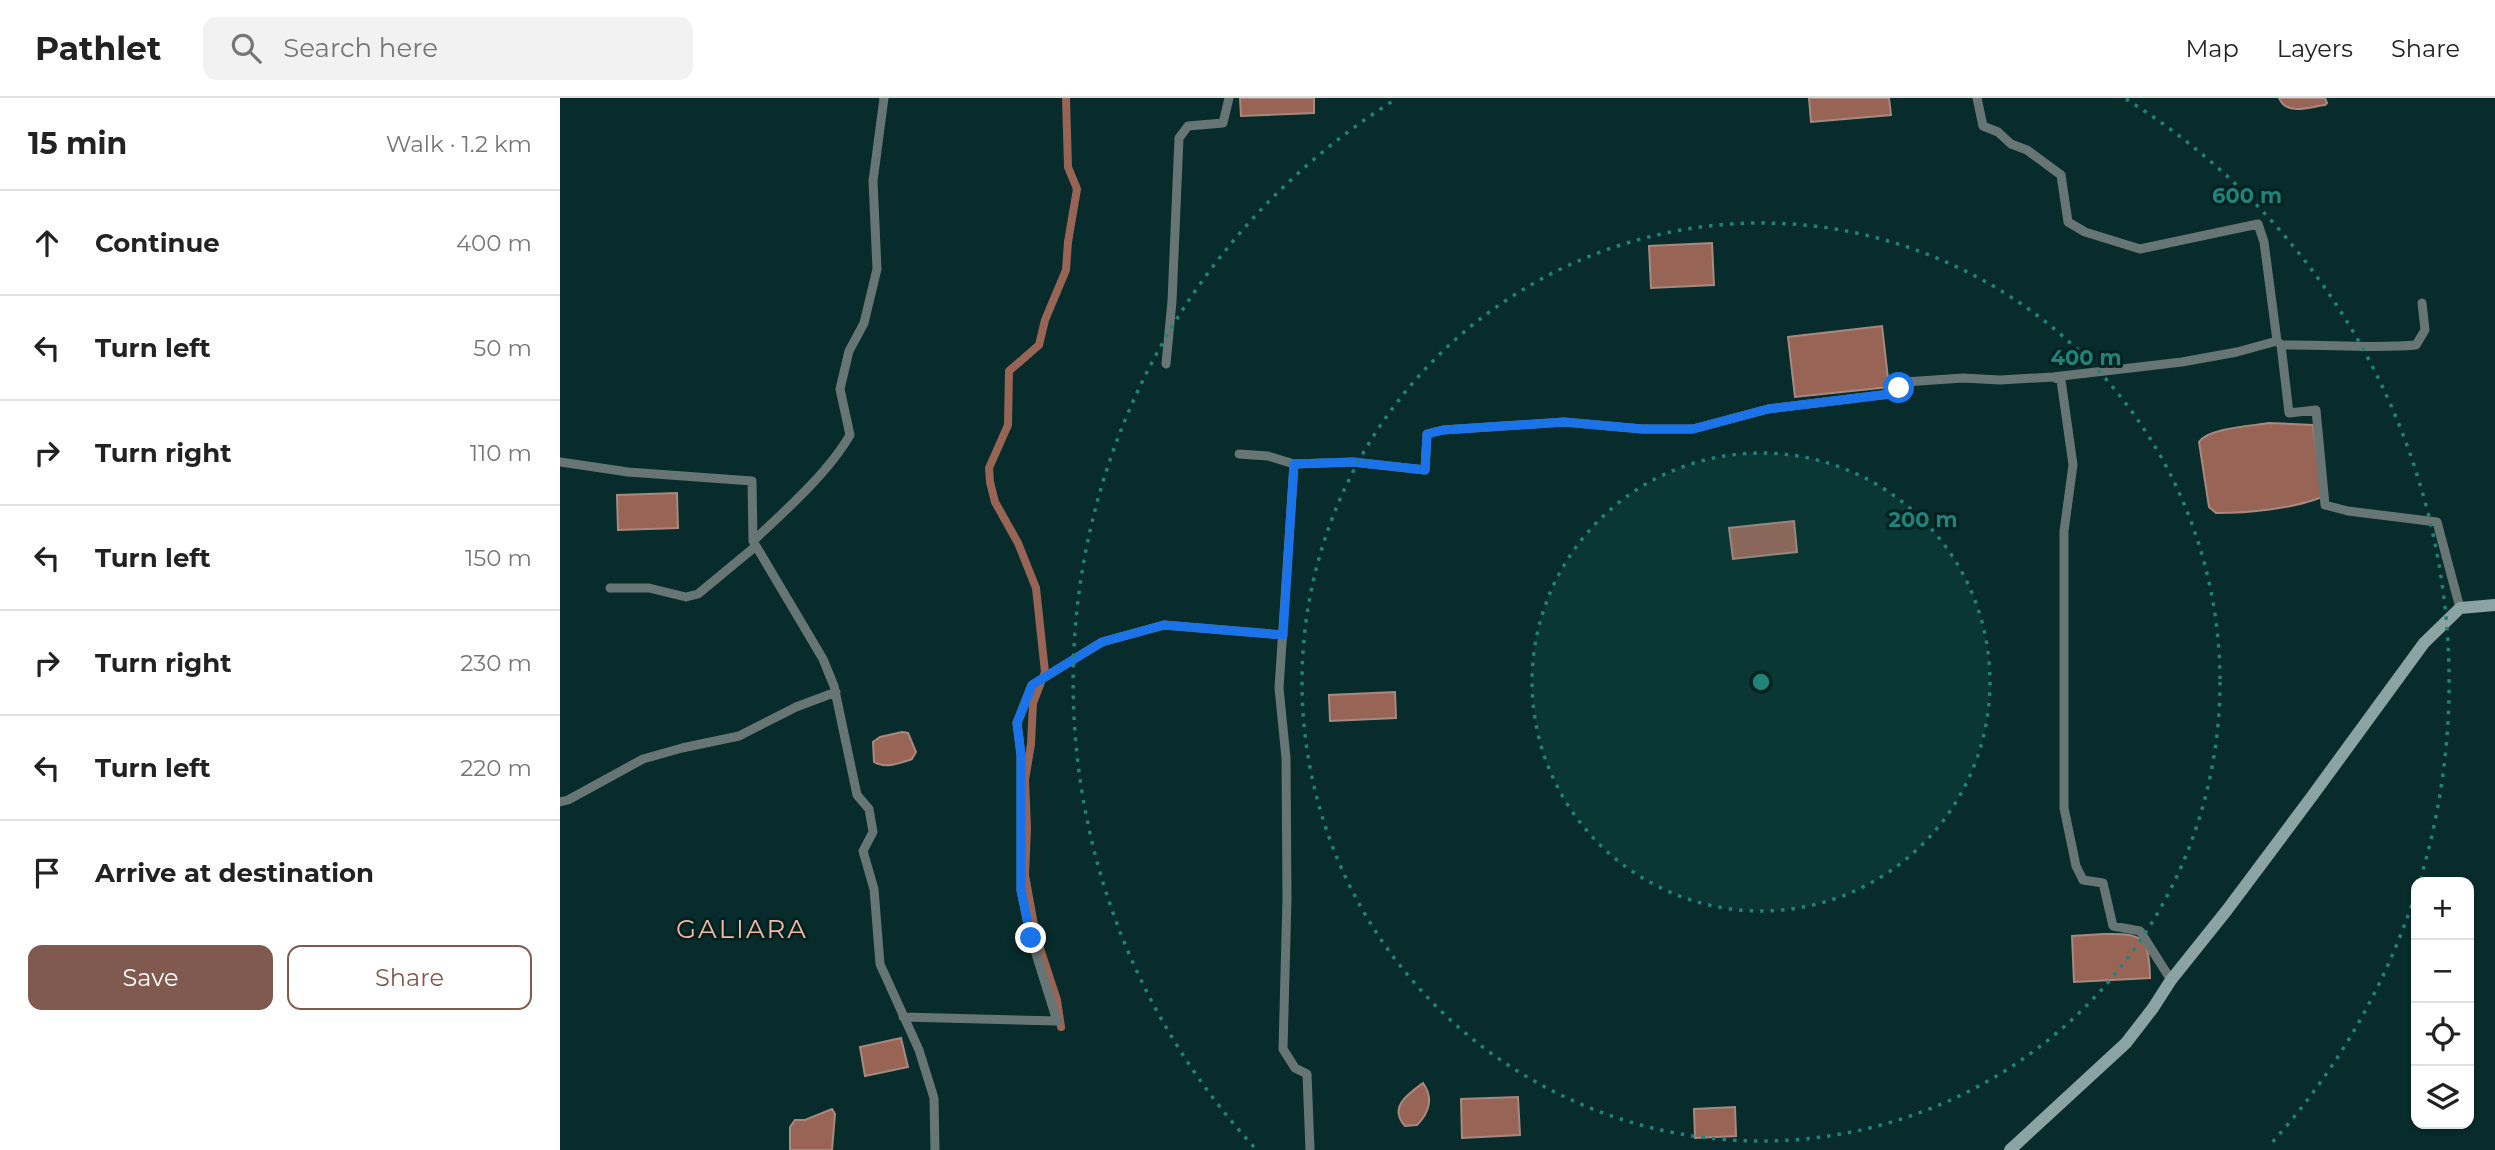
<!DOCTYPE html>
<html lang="en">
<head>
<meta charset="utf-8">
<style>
	:root { --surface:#fff; --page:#f2f2f2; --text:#222; --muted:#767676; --line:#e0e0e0; --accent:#805a4f }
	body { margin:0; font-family:Montserrat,sans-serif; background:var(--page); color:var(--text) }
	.controls { position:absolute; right:21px; bottom:21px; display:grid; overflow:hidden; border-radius:14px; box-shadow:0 2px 5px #0004 }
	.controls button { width:63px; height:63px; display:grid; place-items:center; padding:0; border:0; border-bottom:2px solid var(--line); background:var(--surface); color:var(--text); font:35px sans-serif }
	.stop { position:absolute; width:21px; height:21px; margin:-16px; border:5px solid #1a73e8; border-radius:50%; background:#fff }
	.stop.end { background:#1a73e8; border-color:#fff; box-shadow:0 2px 7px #0008 }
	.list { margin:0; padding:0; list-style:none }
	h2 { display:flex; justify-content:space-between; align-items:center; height:91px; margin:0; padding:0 28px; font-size:30px }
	h2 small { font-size:23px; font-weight:400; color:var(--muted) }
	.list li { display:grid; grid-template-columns:46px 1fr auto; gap:21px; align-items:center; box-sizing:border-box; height:105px; padding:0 28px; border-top:2px solid var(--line) }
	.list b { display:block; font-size:26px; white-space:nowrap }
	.list em { font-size:23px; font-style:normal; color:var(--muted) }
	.actions { display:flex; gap:14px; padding:21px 28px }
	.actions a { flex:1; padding:16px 0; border:2px solid var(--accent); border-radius:14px; text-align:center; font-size:24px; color:var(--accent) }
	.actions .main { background:var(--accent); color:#fff }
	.icon { flex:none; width:38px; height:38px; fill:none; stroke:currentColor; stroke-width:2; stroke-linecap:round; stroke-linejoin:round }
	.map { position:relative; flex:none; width:1935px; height:1052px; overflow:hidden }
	header { display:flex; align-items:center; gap:42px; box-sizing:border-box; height:98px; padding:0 35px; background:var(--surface); border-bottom:2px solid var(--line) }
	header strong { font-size:33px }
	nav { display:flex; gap:38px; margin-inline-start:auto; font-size:24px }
	.search { width:490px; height:63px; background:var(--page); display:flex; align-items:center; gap:18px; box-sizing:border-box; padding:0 24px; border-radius:14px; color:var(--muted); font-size:26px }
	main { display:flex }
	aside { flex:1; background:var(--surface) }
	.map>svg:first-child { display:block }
	.water { fill:#986456; stroke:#a8897f; stroke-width:2 }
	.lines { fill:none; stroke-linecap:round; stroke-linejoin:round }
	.canal { stroke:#986456; stroke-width:8 }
	.minor { stroke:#677675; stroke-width:9 }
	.secondary { stroke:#8ba3a2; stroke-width:12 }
	.route { stroke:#1a73e8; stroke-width:9 }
	.ring { fill:none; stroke:#228179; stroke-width:3.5; stroke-dasharray:3.5 7 }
	.labels { text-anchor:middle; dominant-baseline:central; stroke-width:6; stroke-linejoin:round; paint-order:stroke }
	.quarter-label { font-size:26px; letter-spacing:2px; fill:#f7b7a5; stroke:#002221 }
	.centre { fill:#228179; stroke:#002221; stroke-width:3.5 }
	.ring-label { font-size:21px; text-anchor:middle; font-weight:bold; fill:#228179; stroke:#002221; stroke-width:6; stroke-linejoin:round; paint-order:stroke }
</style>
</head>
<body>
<header>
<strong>Pathlet</strong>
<div class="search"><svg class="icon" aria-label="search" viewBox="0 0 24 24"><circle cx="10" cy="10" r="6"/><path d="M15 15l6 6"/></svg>Search here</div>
<nav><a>Map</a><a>Layers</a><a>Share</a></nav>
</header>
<main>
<aside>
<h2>15 min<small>Walk · 1.2 km</small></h2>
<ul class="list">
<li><svg class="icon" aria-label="ahead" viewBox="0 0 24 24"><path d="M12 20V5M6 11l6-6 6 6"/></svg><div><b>Continue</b></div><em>400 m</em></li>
<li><svg class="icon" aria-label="left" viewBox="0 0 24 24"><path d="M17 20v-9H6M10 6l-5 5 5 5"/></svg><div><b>Turn left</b></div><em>50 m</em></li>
<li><svg class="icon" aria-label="right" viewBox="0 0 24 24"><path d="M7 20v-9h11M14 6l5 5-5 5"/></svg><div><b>Turn right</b></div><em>110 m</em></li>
<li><svg class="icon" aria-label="left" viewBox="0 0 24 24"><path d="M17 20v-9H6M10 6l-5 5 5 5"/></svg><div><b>Turn left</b></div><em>150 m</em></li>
<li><svg class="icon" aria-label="right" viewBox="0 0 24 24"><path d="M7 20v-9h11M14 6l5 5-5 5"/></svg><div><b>Turn right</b></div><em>230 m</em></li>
<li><svg class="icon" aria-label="left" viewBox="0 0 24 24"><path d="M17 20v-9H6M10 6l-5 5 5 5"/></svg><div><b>Turn left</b></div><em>220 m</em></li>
<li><svg class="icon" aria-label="arrive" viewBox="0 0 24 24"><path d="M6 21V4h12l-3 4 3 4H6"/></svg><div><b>Arrive at destination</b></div></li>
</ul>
<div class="actions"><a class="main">Save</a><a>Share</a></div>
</aside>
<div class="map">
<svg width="1935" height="1052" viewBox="0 0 1935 1052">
	<rect width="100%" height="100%" fill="#072c2b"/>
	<!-- water -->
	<path class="water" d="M680 0H754V15L681 18Z
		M1249 0H1329L1331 17 1251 24Z
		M1719 0H1765L1767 5 1765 7C1749 9 1727 18 1719 0Z
		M1152 145 1154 187 1091 190 1089 148Z
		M1322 228 1329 289 1235 299 1228 239Z
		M1709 325 1753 327 1762 399C1732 411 1688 415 1656 415L1649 409 1639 344C1648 330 1692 328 1709 325Z
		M117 395 118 430 58 432 57 397Z
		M1234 423 1237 454 1173 461 1169 430Z
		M835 594 836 620 770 623 769 597Z
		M342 634 348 635 356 654 352 661C341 665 325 671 314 664L313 644 320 639Z
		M1544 836C1583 835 1589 839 1590 880L1514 884 1512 838Z
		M341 940 348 969 305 978 300 949Z
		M863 985C874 1000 869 1015 857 1027L845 1028C828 1009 848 996 863 985Z
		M958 999 960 1037 902 1040 901 1001Z
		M1175 1009 1176 1038 1135 1040 1134 1011Z
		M272 1011 275 1016 272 1052H230V1029L235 1022H245Z"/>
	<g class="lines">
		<!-- canal -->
		<path class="canal" d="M501 929 497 902 476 838 465 777 467 730 465 682 471 646 473 605 485 574 476 490 458 445 435 404 430 384 429 370 448 327 449 273 479 247 485 222 506 172 508 144 517 91 508 69 506 0"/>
		<!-- minor -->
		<path class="minor" d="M1717 243 1721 247 1729 315 1756 312 1765 407 1788 413 1877 424 1900 510
			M1721 247C1766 246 1811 251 1856 247L1865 232 1862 205
			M606 266 612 203 619 40 628 28 663 25 669 0
			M1495 280 1501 282 1513 367 1504 433V710L1516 768 1523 782 1543 785 1553 828 1580 833 1611 882
			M679 356 708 358 734 366
			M0 364 68 374 192 383 193 443 263 561 274 588 297 697 309 711 313 734 303 753 314 791 320 866 359 952 374 1000 375 1052
			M193 443C225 413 268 375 290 337L280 291 289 253 304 225 317 171 313 83 324 0
			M50 490H89L126 499 138 496 196 448
			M0 704 8 702 83 661 122 650 179 638 236 609 276 594
			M343 919 497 923 471 840 461 792V657L457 625 472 587 542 544 604 527 723 537
			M750 1052 747 976 735 970 723 951 727 801 726 660 719 590 734 366 793 364 865 372 867 336 883 332 1004 324 1082 331H1133L1208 311 1330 296 1345 284 1403 280 1440 282 1493 279 1622 264 1677 254 1717 243 1704 144 1698 126 1580 151 1525 134 1508 124 1501 77 1467 52 1451 46 1438 34 1423 28 1417 0"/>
		<!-- secondary -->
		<path class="secondary" d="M1450 1052 1566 945 1593 910 1611 882 1667 812 1750 701 1864 545 1900 510 1935 507"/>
	</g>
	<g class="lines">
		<!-- route -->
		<path class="route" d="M471 840 461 792V657L457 625 472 587 542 544 604 527 723 537 734 366 793 364 865 372 867 336 883 332 1004 324 1082 331H1133L1208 311 1330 296 1339 290"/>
	</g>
	<!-- distance rings -->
	<circle cx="1201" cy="584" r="229" fill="#228179" fill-opacity=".12"/>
	<g class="ring">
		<circle cx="1201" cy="584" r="229"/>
		<circle cx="1201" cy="584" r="459"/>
		<path d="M1855 797A688 688 0 0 1 1708 1049M694 1049A688 688 0 0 1 836 1M1566 1A688 688 0 0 1 1861 779"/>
	</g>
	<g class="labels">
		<!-- quarter labels -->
		<g class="quarter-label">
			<text x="182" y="831">GALIARA</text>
		</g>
	</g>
	<circle cx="1201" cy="584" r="10" class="centre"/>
	<g class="ring-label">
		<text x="1687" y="105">600 m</text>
		<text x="1526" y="267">400 m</text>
		<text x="1363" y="429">200 m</text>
	</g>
</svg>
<div class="controls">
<button>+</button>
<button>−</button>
<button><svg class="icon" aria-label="locate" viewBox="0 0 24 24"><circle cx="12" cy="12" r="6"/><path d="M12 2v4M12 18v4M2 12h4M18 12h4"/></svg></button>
<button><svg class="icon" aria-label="layers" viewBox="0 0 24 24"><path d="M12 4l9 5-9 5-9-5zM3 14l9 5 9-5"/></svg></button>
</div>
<div class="stop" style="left:1339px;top:290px"></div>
<div class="stop end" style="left:471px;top:840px"></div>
</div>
</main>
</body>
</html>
